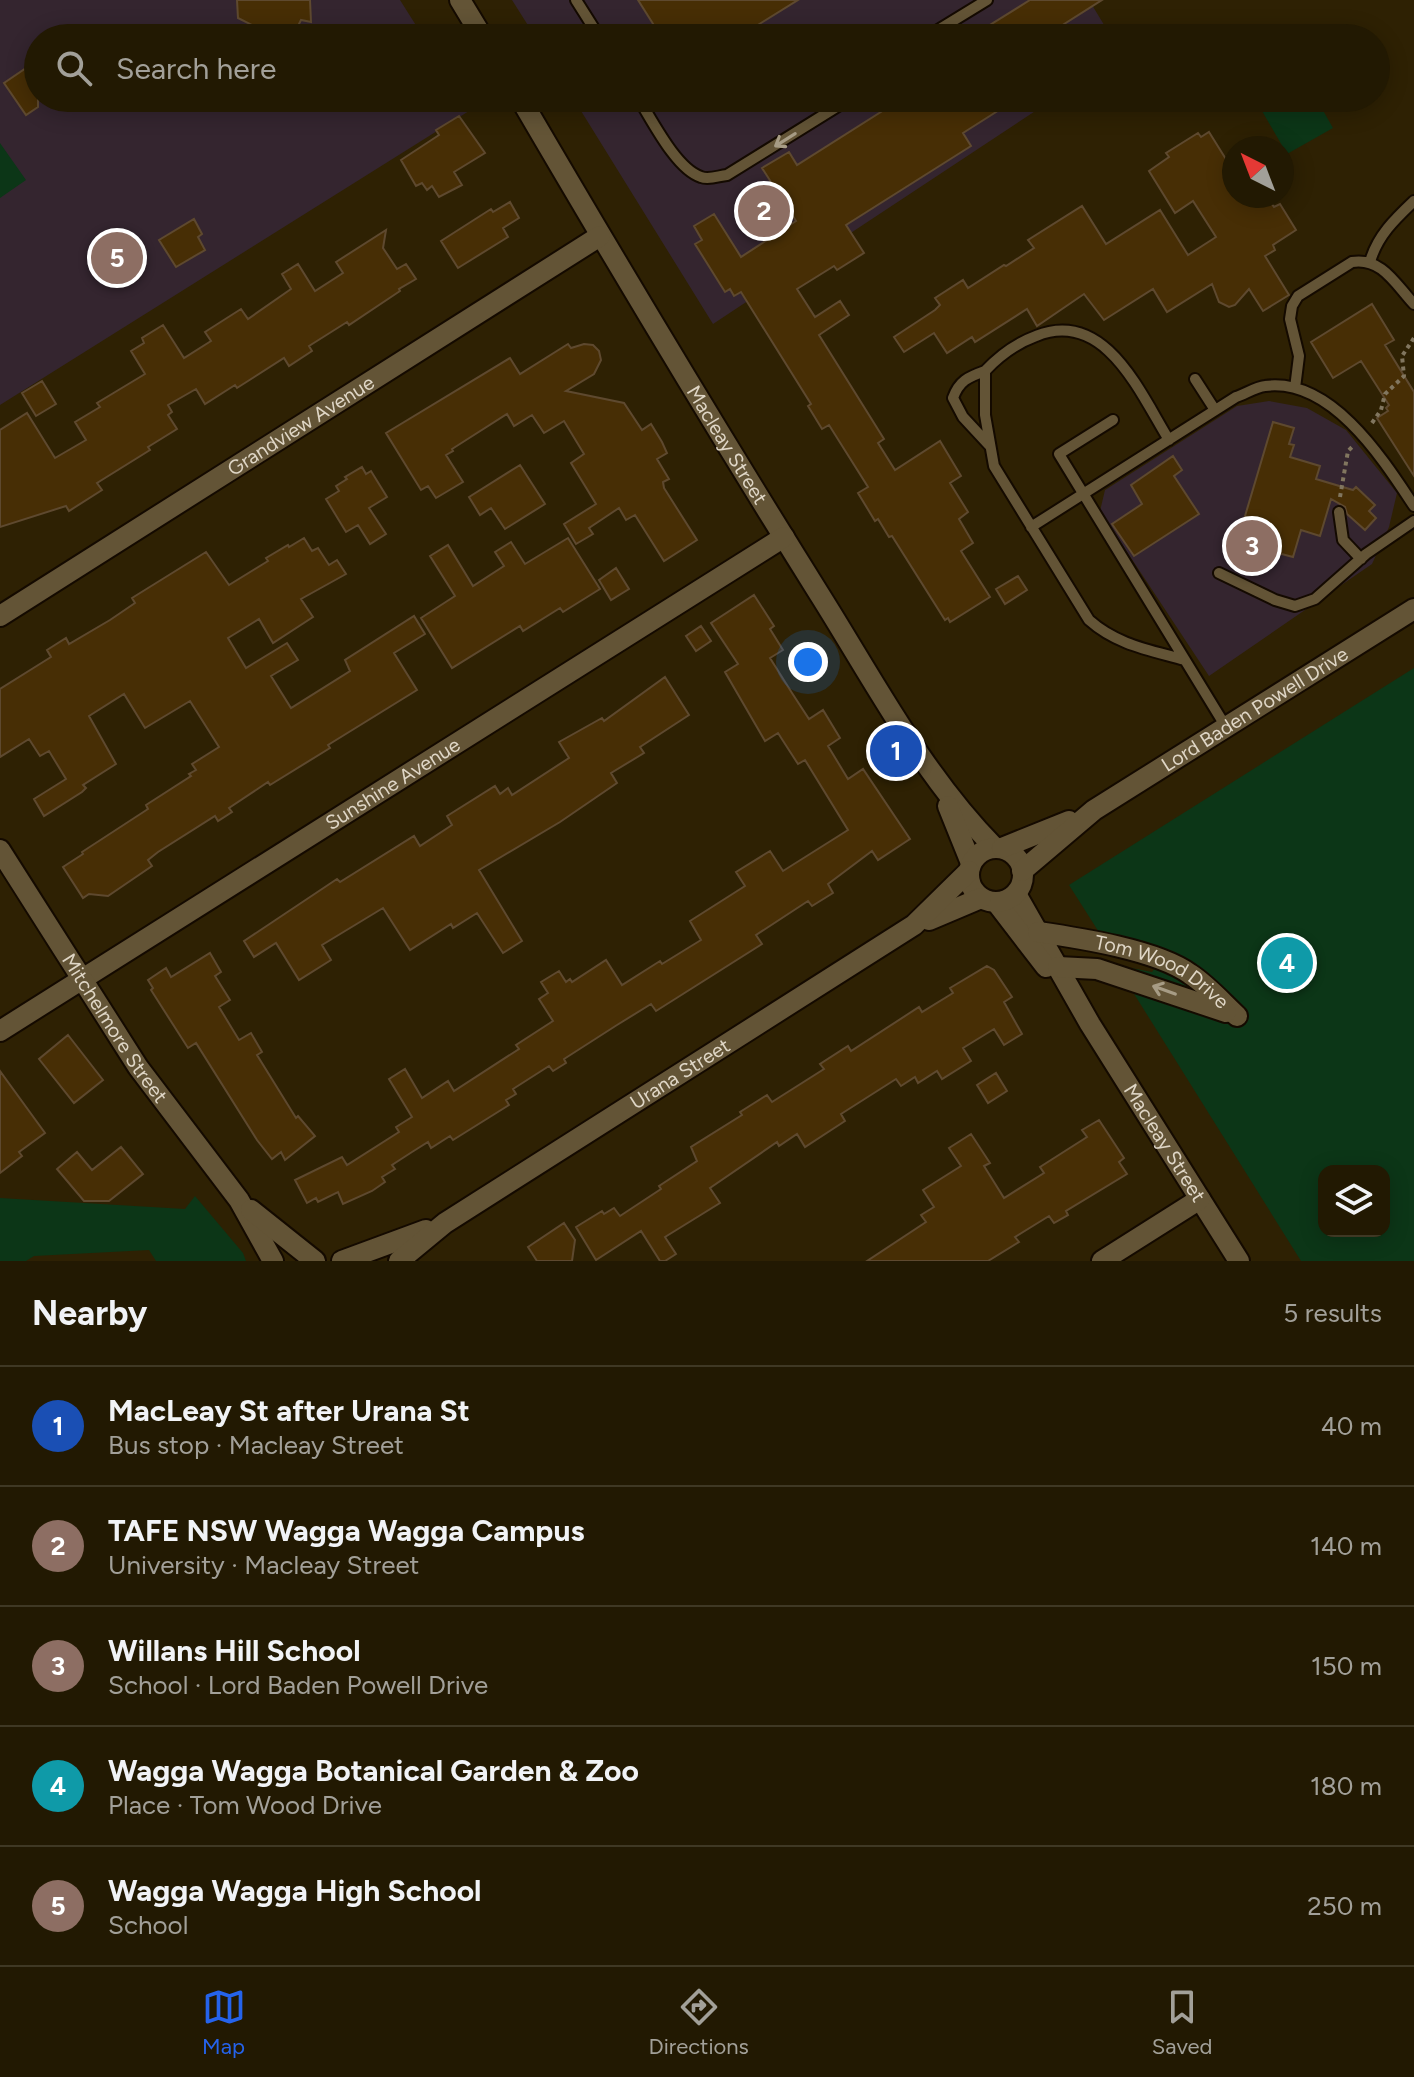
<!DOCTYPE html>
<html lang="en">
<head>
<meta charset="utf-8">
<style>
	:root { --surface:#221902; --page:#2a220c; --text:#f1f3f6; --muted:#a2a099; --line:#3f3824; --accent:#2563eb }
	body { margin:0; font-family:Figtree,sans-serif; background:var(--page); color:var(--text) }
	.controls { position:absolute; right:24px; bottom:24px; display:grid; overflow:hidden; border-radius:16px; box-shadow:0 4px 20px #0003 }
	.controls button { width:72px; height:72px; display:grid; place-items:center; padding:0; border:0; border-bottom:2px solid var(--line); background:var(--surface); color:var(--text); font:40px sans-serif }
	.compass { position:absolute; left:1222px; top:136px; width:72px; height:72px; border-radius:50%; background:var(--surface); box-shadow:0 4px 20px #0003; rotate:318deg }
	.you { position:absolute; left:808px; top:662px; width:28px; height:28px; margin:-20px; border:6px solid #fff; border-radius:50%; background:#1a73e8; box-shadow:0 0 0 12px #1a73e833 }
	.badge { display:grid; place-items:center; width:52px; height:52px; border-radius:50%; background:var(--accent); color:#fff; font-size:26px; font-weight:700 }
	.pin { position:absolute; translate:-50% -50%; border:4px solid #fff; box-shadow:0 2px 8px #0006 }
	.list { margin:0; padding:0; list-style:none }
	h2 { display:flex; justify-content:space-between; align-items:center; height:104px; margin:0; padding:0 32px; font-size:34px }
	h2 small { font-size:26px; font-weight:400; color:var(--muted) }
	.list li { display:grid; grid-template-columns:52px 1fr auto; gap:24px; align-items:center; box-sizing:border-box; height:120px; padding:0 32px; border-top:2px solid var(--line) }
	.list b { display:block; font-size:30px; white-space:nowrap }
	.list p { margin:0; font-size:26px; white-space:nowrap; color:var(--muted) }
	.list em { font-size:26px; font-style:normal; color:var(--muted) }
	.icon { flex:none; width:44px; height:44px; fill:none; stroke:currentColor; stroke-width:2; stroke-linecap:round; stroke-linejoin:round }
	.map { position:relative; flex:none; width:1414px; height:1261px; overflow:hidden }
	.search { position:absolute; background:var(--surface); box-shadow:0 4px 20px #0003; left:24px; right:24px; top:24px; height:88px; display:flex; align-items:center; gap:20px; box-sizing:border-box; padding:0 28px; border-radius:44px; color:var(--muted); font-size:30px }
	.sheet { height:704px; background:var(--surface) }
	nav { display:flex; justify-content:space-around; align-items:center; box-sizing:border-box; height:112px; border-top:2px solid var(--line); background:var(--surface); font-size:22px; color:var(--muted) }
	nav a { display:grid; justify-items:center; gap:4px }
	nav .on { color:var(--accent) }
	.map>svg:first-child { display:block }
	.education { fill:#34252f }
	.green { fill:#0c3617; fill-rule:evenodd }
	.building { fill:#472e05; stroke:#5e492f; stroke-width:2 }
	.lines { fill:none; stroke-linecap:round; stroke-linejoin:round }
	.service-casing { stroke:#140a00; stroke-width:14 }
	.minor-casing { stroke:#140a00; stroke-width:24 }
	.tertiary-casing { stroke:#140a00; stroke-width:24 }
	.path { stroke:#81765f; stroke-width:4; stroke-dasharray:4 4; stroke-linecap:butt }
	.service { stroke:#635436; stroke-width:10 }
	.minor { stroke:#635436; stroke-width:20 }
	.tertiary { stroke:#635436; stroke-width:20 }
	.oneway { stroke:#a79c85 }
	.labels { text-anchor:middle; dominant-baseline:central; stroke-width:7; stroke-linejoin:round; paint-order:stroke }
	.street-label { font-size:20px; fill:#dfd6c6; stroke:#110b02 }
</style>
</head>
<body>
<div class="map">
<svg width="1414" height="1261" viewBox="0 0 1414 1261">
	<rect width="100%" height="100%" fill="#2e2103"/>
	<!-- education -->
	<path class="education" d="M0 0H400L424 38H38V98H461L469 111 0 405Z
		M512 0H1089L1112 38H536Z
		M573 98H1055L713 324Z
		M1269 401 1307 408 1346 430 1397 493 1389 527 1372 564 1209 676 1100 511 1105 490 1237 406Z"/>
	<!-- green -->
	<path class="green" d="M1284 98H1316L1333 128 1287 154 1262 111Z
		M0 143 26 180 0 198Z
		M1414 668V1261H1301L1116 965 1152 972 1160 962 1109 948 1069 885ZM1324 1171H1384V1231H1324Z
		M195 1196 243 1253 246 1261H156L149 1250 34 1256 26 1261H0V1198L185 1209Z"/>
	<!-- building -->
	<path class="building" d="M237 0H310L311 22 301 20 292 38H278L238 18Z
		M638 0H798L737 38H662Z
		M1030 0H1102L1042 38H969Z
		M38 60V107L26 115 4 83Z
		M903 98H1018L963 133 971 146 846 225 864 253 837 270 834 266 797 289 815 317 840 301 849 315 819 335 884 439 878 443 895 470 940 441 961 476 950 483 968 512 959 519 973 543 961 551 990 597 950 622 948 618 945 620 892 536 889 537 878 519 875 521 858 493 868 487 829 425 822 429 808 406 811 404 741 292 734 296 730 289 725 292 695 244 702 240 694 226 714 214 741 257 796 221 762 168 789 152 797 165Z
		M459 116 485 153 454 172 462 185 439 197 432 186 427 190 422 183 416 186 401 160 439 135 436 130Z
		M1209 132 1234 172V196H1266L1274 207 1280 204 1296 230 1273 245 1275 250 1265 256 1289 295 1263 311 1249 289 1235 305 1229 307 1219 302 1212 284 1167 312 1153 289 1104 320 1084 294 1037 326 1027 309 975 342 972 337 947 353 934 333 904 352 894 337 935 310 940 305 935 298 963 280 968 288 1004 265 1006 266 1034 248 1028 240 1082 206 1106 244 1160 210 1188 255 1216 237 1193 201 1175 213 1149 171 1169 157 1166 153 1198 133 1201 137Z
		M510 202 519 218 503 228 508 237 458 268 441 241 491 209 493 212Z
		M194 219 202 234 198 237 205 250 176 267 159 240Z
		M386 230 383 248 397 269 406 264 416 279 399 289 400 291 349 325 347 322 309 346 312 351 289 366 284 358 237 388 235 385 205 404 196 389 168 405 172 412 168 415 177 429 148 447 150 450 97 483 102 490 69 511 66 506 0 527V430L27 413 55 458 86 440 75 422 100 407 97 403 145 374 131 351 144 343 142 338 163 325 184 358 211 341 205 332 241 309 248 319 291 289 282 274 298 264 315 291 343 273 336 262Z
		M1372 304 1394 340 1385 345 1414 392V476L1377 418 1388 411 1386 408 1389 405 1361 361 1333 378 1311 342Z
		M568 344 571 348 584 344 593 345 599 351 601 360 594 374 566 391 624 403 642 430 651 424 662 442 667 453 657 459 669 479 663 482 664 488 697 540 664 561 635 515 626 520 619 508 589 528 593 534 576 544 564 524 596 504 571 463 584 454 564 421 544 433 532 415 514 426 507 414 452 449 453 451 446 455 463 482 436 498 428 486 421 490 386 433 510 358 520 374Z
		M42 381 56 404 36 416 22 393Z
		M1273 422 1294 428 1289 444 1294 445 1290 457 1320 466 1316 479 1353 490 1356 487 1375 505 1369 511 1376 518 1365 530 1347 514 1345 507 1331 499 1320 536 1301 530 1293 557 1259 548 1256 560 1234 553Z
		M1173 456 1182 470 1174 476 1199 514 1134 556 1112 524 1142 504 1131 485Z
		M520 465 545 504 505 529 491 508 480 515 469 497Z
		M362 467 366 474 371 471 387 497 369 508 386 534 370 544 358 525 346 532 326 499 339 491 336 486 347 479 345 477Z
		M304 538 312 551 318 548 329 565 337 560 346 574 301 599 313 617 273 643 259 619 228 638 246 668 287 643 298 660 271 676 291 708 350 671 345 660 414 616 425 634 394 653 417 690 328 745 330 748 270 785 268 782 229 808 232 812 218 821 215 816 158 852 148 860 152 866 108 896 89 894 83 898 63 867 83 854 82 852 148 809 146 805 191 776 189 774 196 770 192 764 219 747 190 701 145 728 124 694 89 716 116 764 83 785 86 788 82 792 44 816 34 799 66 779 49 751 40 756 29 739 0 757V689L51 657 47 650 66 638 69 644 110 620 135 603 132 598 206 552 229 585 268 561 266 558 288 545 289 547Z
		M568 538 600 589 563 612 560 608 523 631 520 626 452 668 421 618 455 596 430 556 448 545 473 586 504 566 495 552 511 542 525 564Z
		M616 568 629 589 611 600 599 580Z
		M1018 576 1027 590 1005 604 996 589Z
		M754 595 774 626 770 629 783 650 770 658 792 693 809 719 823 710 840 738 828 746 848 779 863 769 910 839 878 860 872 851 828 884 833 893 812 906 808 901 756 935 762 944 656 1011 651 1004 617 1025 564 1059 566 1063 553 1071 549 1066 513 1089 516 1094 506 1100 509 1105 453 1140 450 1136 431 1148 428 1142 412 1152 392 1165 395 1169 382 1177 385 1182 372 1191 343 1204 338 1192 318 1202 316 1198 307 1203 295 1180 342 1157 347 1165 399 1132 396 1127 412 1117 389 1079 405 1069 422 1098 448 1081 454 1091 519 1049 516 1045 553 1021 539 999 548 993 541 982 559 971 566 982 570 979 572 982 606 960 622 985 660 961 662 964 701 940 690 921 745 886 736 872 770 851 783 871 848 830 805 760 798 764 778 733 765 741 725 672 738 664 711 623Z
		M701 626 711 641 696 651 686 636Z
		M665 677 689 715 640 747 644 753 611 773 617 783 560 822 479 870 522 941 503 953 477 913 453 928 451 924 410 950 383 908 322 945 331 960 299 980 276 943 254 957 244 941 337 879 340 882 414 836 420 846 452 825 447 816 495 786 500 794 508 788 512 795 569 758 559 742 602 718 604 721Z
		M210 953 221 972 215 976 230 1000 219 1007 239 1040 251 1033 262 1052 257 1055 296 1118 298 1116 315 1136 285 1160 281 1152 272 1159 257 1140 196 1043 188 1048 151 990 153 988 148 980 166 968 171 977Z
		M987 966 994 970 1012 997 1004 1002 1022 1034 1004 1045 994 1029 963 1048 971 1061 942 1079 937 1071 918 1083 915 1077 901 1086 896 1079 841 1114 845 1121 805 1147 797 1134 779 1146 777 1142 710 1188 720 1203 665 1237 676 1254 665 1261H660L641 1231 596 1260 576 1227 602 1211 604 1214 614 1208 620 1216 661 1189 659 1186 697 1161 691 1147 742 1115 740 1112 767 1095 772 1102 824 1069 820 1064 848 1046 851 1051 919 1007 922 1012 953 993 950 988Z
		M68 1035 103 1080 74 1103 39 1059Z
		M0 1071 45 1133 19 1152 22 1156 0 1173Z
		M996 1073 1007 1091 988 1103 977 1085Z
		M1099 1120 1124 1158 1119 1162 1127 1174 1066 1211 1068 1215 1054 1223 1049 1216 1015 1237 1019 1242 988 1261H867L926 1222 921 1215 934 1207 923 1190 961 1166 949 1148 971 1134 990 1163 984 1166 1004 1198 1044 1173 1040 1167 1087 1137 1082 1130Z
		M121 1147 143 1174 109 1201H84L57 1169 77 1152 92 1170Z
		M564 1223 575 1240 572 1261H537L528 1247Z"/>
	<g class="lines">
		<defs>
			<path id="service" d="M576 0 600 38
				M925 38 987 0
				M638 98C652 120 676 169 701 177 709 180 718 176 727 175L851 98
				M1370 262C1377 236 1395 219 1414 201
				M985 371C968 377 959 381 953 398L963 417 989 445
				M1195 379 1215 410
				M1295 388 1299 356 1290 319 1292 306 1298 296 1352 262C1382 257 1396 285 1414 304
				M1113 420 1059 454 1226 727
				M1169 440C1140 393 1105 308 1036 336 1017 343 999 356 985 371V415L994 466 1089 620C1117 645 1150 650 1185 660
				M1339 512 1343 540 1361 559
				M1031 527 1236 397C1245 394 1256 387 1265 386 1331 377 1383 459 1414 506
				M1219 573 1275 600 1295 606 1315 599 1366 554 1414 521"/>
			<g id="minor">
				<path d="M460 0 483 38"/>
				<path id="s1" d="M520 98C617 264 716 429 818 592 873 679 922 774 994 847"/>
				<path id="s2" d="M0 616 600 236"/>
				<path d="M948 806 971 863"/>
				<path id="s3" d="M1016 894 1090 1024 1239 1261"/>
				<path d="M996 902 1046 967"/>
				<path id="s4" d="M1038 932C1079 938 1157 950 1190 974 1207 985 1222 1002 1237 1016"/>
				<path d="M1058 967 1097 969 1226 1012"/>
				<path id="s5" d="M0 1031 784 537"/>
				<path d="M1102 1261 1200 1199"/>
			</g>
			<g id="tertiary">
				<circle cx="996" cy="875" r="27"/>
				<path d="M1002 848 1069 821"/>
				<path id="s6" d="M0 850 138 1067 239 1200 273 1261"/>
				<path id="s7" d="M1022 871 1094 810 1414 609"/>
				<path d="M929 920 981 898"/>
				<path d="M251 1210 315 1261"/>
				<path d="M342 1261 426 1230"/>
				<path id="s8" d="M399 1261 445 1223 914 925 969 871"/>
			</g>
		</defs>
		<!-- service casing -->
		<use href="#service" class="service-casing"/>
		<!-- minor casing -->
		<use href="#minor" class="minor-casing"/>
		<!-- tertiary casing -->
		<use href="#tertiary" class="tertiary-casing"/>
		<!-- path -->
		<path class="path" d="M1372 423 1381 410 1385 394 1404 376 1402 356 1414 338
			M1340 497 1348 451 1354 445"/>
		<!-- service -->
		<use href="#service" class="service"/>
		<!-- minor -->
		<use href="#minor" class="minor"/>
		<!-- tertiary -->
		<use href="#tertiary" class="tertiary"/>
	</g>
	<!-- one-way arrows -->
	<defs><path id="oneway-shaft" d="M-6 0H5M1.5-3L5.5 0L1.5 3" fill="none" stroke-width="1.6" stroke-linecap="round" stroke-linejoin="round" transform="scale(2)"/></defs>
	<g class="oneway">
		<use href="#oneway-shaft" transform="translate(785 140) rotate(148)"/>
		<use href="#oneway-shaft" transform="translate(1164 990) rotate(-160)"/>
	</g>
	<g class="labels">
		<!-- street labels -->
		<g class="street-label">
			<text stroke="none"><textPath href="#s2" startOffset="356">Grandview Avenue</textPath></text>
			<text stroke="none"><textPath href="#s1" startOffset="404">Macleay Street</textPath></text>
			<text stroke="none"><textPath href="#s7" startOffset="284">Lord Baden Powell Drive</textPath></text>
			<text stroke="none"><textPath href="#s5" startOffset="464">Sunshine Avenue</textPath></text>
			<text stroke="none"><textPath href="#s4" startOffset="132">Tom Wood Drive</textPath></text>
			<text stroke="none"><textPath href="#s6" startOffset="212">Mitchelmore Street</textPath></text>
			<text stroke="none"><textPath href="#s8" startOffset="338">Urana Street</textPath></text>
			<text stroke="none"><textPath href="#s3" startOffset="290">Macleay Street</textPath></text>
		</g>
	</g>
</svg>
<div class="controls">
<button><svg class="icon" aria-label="layers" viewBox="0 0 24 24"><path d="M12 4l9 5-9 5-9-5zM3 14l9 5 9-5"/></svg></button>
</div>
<svg class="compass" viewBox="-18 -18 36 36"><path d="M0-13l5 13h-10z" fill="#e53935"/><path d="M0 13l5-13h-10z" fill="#a2a099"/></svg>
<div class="you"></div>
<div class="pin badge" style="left:896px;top:751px;background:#1a4fb4">1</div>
<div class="pin badge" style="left:764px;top:211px;background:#8d6e63">2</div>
<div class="pin badge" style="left:1252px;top:546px;background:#8d6e63">3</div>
<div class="pin badge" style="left:1287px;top:963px;background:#0f9aa8">4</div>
<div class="pin badge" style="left:117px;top:258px;background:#8d6e63">5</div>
<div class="search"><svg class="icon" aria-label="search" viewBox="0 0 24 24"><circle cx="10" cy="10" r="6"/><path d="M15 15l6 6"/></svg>Search here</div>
</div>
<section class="sheet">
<h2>Nearby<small>5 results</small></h2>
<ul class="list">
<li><span class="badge" style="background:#1a4fb4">1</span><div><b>MacLeay St after Urana St</b><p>Bus stop · Macleay Street</p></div><em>40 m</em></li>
<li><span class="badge" style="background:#8d6e63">2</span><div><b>TAFE NSW Wagga Wagga Campus</b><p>University · Macleay Street</p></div><em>140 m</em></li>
<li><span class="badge" style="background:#8d6e63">3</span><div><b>Willans Hill School</b><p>School · Lord Baden Powell Drive</p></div><em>150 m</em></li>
<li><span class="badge" style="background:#0f9aa8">4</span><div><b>Wagga Wagga Botanical Garden &amp; Zoo</b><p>Place · Tom Wood Drive</p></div><em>180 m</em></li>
<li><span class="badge" style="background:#8d6e63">5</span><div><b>Wagga Wagga High School</b><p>School</p></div><em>250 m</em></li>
</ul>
</section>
<nav>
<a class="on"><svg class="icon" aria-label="map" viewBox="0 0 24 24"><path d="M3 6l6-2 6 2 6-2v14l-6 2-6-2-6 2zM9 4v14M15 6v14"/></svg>Map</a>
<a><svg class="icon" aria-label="directions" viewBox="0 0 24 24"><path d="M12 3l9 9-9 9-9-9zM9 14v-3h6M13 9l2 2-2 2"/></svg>Directions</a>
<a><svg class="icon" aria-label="saved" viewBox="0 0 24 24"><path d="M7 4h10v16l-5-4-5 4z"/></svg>Saved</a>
</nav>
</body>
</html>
